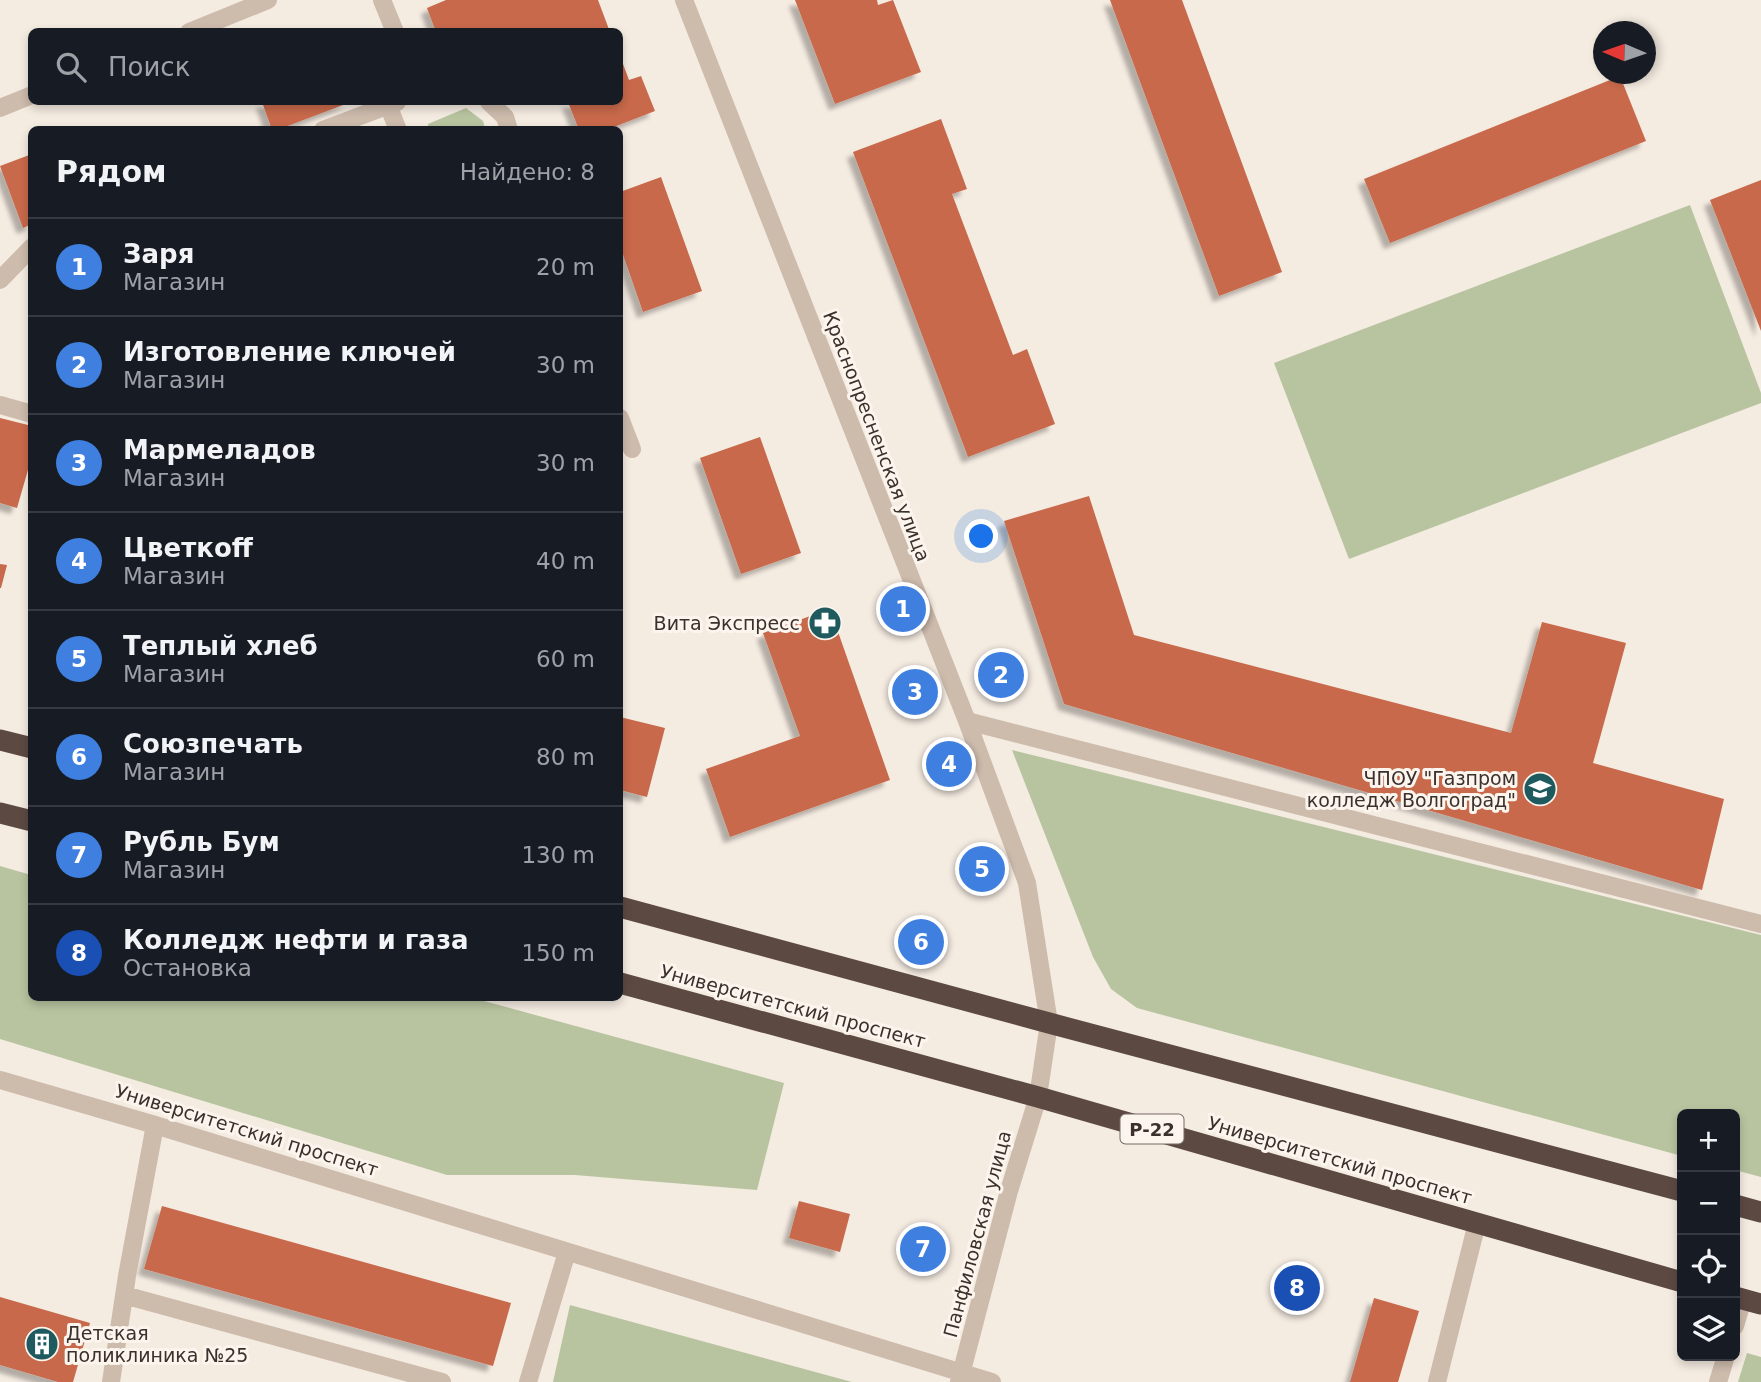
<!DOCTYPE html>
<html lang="ru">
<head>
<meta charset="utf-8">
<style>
	:root { --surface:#171b24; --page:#242831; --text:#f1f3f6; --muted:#9ea1a6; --line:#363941; --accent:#92aeb2 }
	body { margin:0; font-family:"DejaVu Sans",sans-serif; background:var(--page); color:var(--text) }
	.controls { position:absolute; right:21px; bottom:21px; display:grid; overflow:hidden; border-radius:10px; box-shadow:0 4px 10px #0003 }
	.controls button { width:63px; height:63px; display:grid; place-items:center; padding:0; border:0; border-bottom:2px solid var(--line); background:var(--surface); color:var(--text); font:35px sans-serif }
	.compass { position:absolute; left:1593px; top:21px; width:63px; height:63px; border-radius:50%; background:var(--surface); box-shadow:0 4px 10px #0003; rotate:272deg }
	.you { position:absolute; left:982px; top:537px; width:24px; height:24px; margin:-18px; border:5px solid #fff; border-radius:50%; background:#1a73e8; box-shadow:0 0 0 10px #1a73e833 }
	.badge { display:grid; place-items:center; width:46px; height:46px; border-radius:50%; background:var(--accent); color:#fff; font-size:23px; font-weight:700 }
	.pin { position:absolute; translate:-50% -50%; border:4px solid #fff; box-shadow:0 2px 7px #0006 }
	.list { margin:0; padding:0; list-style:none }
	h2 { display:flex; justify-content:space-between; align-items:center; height:91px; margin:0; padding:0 28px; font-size:30px }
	h2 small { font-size:23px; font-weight:400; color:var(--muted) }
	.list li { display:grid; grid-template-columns:46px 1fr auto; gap:21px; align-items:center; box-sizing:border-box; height:98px; padding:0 28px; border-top:2px solid var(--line) }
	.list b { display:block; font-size:26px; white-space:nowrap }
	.list p { margin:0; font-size:23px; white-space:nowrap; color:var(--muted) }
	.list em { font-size:23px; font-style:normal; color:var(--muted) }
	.icon { flex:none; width:38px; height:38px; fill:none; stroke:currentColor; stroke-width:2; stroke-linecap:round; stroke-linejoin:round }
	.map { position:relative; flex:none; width:1761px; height:1382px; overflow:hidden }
	.search { position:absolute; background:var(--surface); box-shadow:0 4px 10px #0003; left:28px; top:28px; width:595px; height:77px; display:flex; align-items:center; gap:18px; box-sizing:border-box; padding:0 24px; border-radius:10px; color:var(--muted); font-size:26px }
	.panel { position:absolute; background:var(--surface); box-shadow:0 4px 10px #0003; left:28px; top:126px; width:595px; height:875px; border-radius:10px }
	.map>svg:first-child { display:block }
	.green { fill:#b8c4a0 }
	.building { fill:#c8694b; filter:url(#shadow) }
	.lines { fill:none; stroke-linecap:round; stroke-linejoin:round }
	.minor { stroke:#cdbbac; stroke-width:18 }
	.highway { stroke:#5c4a42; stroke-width:21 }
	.labels { text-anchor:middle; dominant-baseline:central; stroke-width:6; stroke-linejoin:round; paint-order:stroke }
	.shield { fill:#fbf5ee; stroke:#756b66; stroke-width:2 }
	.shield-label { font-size:18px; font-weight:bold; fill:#3b302b }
	.street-label { font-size:19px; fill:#3b302b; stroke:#fbf5ee }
	.poi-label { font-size:19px; fill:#3b302b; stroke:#fbf5ee; text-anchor:end }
</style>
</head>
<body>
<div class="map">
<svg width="1761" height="1382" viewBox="0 0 1761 1382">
	<defs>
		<filter id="shadow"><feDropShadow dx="-6" dy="6" stdDeviation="2" flood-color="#0004"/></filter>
	</defs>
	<rect width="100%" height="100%" fill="#f4ebe1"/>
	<!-- green -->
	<path class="green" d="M466 108 483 121 485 129H428V124Z
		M1690 205 1761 393V403L1349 559 1274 363Z
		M1012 750 1761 935V1177L1735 1170V1114H1682V1156L1137 1008 1111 989 1093 957Z
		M0 866 31 875 32 998H473L784 1083 757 1190 575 1175H447L0 1039Z
		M570 1305 852 1382H553Z
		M1747 1353 1761 1357V1382H1738Z"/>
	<!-- building -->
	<path class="building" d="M446 0H598L610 32H436L427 8Z
		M795 0H877L878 5 893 0 921 72 835 104Z
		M1110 0H1182L1282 272 1219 296Z
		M620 56 629 80 641 76 655 111 606 130H579L568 102H620Z
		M1620 76 1646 141 1390 243 1364 179Z
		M262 102H351L277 130H272Z
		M941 119 967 189 952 194 1013 355 1027 349 1055 424 968 457 853 152Z
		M32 154V224L23 228 0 166Z
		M661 177 702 291 643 312 620 246V192Z
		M1761 180V331L1710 200Z
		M0 418 32 426V456L17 508 0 503Z
		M760 437 801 553 741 574 700 458Z
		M1089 496 1134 635 1511 733 1542 622 1626 643 1593 763 1724 799 1702 890 1064 704 1004 521Z
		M0 564 7 565 1 588H0Z
		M830 609 890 780 730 837 706 769 800 736 763 633Z
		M620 717 665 728 647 797 620 790Z
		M799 1201 850 1214 840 1252 789 1238Z
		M162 1206 511 1303 493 1366 144 1269Z
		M0 1297 90 1323 73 1382H58L0 1365Z
		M1374 1298 1419 1311 1398 1382H1350Z"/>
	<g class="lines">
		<!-- minor -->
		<path class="minor" d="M382 0 395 32
			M684 0 967 721 1027 883 1049 1023 1038 1097 1009 1191 959 1382
			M189 32 268 0
			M489 102 505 117 509 130
			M388 105 398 130
			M0 108 32 95
			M323 130 397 102
			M0 280 32 247
			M0 405 32 414
			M620 418 632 449
			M967 721 1761 924
			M0 1080 155 1125 992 1382
			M124 1295 442 1382
			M1735 1326 1743 1299
			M111 1382 127 1276 155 1125
			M528 1382 567 1252
			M1437 1382 1477 1223
			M1718 1382 1726 1356"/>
		<!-- highway -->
		<path class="highway" d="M0 740 32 748
			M0 813 32 821
			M620 907 1049 1023 1682 1191
			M620 983 1038 1097 1682 1282
			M1735 1205 1761 1212
			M1735 1297 1761 1304"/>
	</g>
	<!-- icons -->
	<defs>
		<symbol id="pharmacy-disc" viewBox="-11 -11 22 22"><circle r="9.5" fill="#1f5a5e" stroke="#fbf5ee"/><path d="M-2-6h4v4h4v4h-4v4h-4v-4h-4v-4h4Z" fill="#fff"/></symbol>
		<symbol id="university-disc" viewBox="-11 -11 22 22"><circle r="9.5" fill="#1f5a5e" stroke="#fbf5ee"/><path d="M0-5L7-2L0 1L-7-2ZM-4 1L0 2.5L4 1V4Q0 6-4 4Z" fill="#fff"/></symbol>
		<symbol id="building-disc" viewBox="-11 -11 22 22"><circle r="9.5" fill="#1f5a5e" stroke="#fbf5ee"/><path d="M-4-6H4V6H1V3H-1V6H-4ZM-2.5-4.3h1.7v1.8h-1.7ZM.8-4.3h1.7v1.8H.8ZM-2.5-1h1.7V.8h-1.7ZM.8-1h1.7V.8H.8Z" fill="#fff"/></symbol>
	</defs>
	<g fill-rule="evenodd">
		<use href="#pharmacy-disc" x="806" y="604" width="38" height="38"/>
		<use href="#university-disc" x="1521" y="770" width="38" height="38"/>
		<use href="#building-disc" x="23" y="1325" width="38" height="38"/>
	</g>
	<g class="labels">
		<!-- shield labels -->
		<rect class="shield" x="1120.5" y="1114.5" width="63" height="29" rx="5"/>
		<g class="shield-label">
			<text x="1152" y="1129">Р-22</text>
		</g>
		<!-- street labels -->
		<g class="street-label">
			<text transform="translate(877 436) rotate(69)">Краснопресненская улица</text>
			<text transform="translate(793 1006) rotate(15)">Университетский проспект</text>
			<text transform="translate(247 1130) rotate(17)">Университетский проспект</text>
			<text transform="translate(1340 1160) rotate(16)">Университетский проспект</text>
			<text transform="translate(977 1234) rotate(-75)">Панфиловская улица</text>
		</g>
		<!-- poi labels -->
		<g class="poi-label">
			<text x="800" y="623">Вита Экспресс</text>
			<text x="1516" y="778">ЧПОУ "Газпром<tspan x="1516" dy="22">колледж Волгоград"</tspan></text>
			<text x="66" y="1333" text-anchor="start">Детская<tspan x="66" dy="22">поликлиника №25</tspan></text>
		</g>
	</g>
</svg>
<div class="controls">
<button>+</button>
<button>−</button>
<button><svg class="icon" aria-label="locate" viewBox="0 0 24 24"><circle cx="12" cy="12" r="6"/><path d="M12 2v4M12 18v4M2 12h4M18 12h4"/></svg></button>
<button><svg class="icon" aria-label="layers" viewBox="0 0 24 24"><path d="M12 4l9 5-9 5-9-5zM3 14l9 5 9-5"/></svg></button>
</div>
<svg class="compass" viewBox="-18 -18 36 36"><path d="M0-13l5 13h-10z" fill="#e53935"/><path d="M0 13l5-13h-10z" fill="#9ea1a6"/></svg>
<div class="you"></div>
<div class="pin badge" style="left:903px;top:609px;background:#3f7fe0">1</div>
<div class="pin badge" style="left:1001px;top:675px;background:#3f7fe0">2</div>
<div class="pin badge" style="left:915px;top:692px;background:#3f7fe0">3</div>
<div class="pin badge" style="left:949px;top:764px;background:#3f7fe0">4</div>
<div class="pin badge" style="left:982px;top:869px;background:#3f7fe0">5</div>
<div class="pin badge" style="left:921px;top:942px;background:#3f7fe0">6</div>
<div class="pin badge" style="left:923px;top:1249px;background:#3f7fe0">7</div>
<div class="pin badge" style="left:1297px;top:1288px;background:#1a4fb4">8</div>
<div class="search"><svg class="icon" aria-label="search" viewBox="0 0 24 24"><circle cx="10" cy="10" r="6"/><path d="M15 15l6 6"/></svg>Поиск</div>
<section class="panel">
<h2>Рядом<small>Найдено: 8</small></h2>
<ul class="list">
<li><span class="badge" style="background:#3f7fe0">1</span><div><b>Заря</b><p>Магазин</p></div><em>20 m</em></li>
<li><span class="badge" style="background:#3f7fe0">2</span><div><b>Изготовление ключей</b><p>Магазин</p></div><em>30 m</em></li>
<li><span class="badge" style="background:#3f7fe0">3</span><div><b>Мармеладов</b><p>Магазин</p></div><em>30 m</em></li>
<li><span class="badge" style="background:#3f7fe0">4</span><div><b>Цветкоff</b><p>Магазин</p></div><em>40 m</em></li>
<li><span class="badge" style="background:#3f7fe0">5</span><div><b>Теплый хлеб</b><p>Магазин</p></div><em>60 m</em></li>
<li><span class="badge" style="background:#3f7fe0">6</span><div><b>Союзпечать</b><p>Магазин</p></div><em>80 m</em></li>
<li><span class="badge" style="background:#3f7fe0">7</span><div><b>Рубль Бум</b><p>Магазин</p></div><em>130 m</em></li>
<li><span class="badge" style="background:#1a4fb4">8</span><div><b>Колледж нефти и газа</b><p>Остановка</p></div><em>150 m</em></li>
</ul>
</section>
</div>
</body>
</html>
